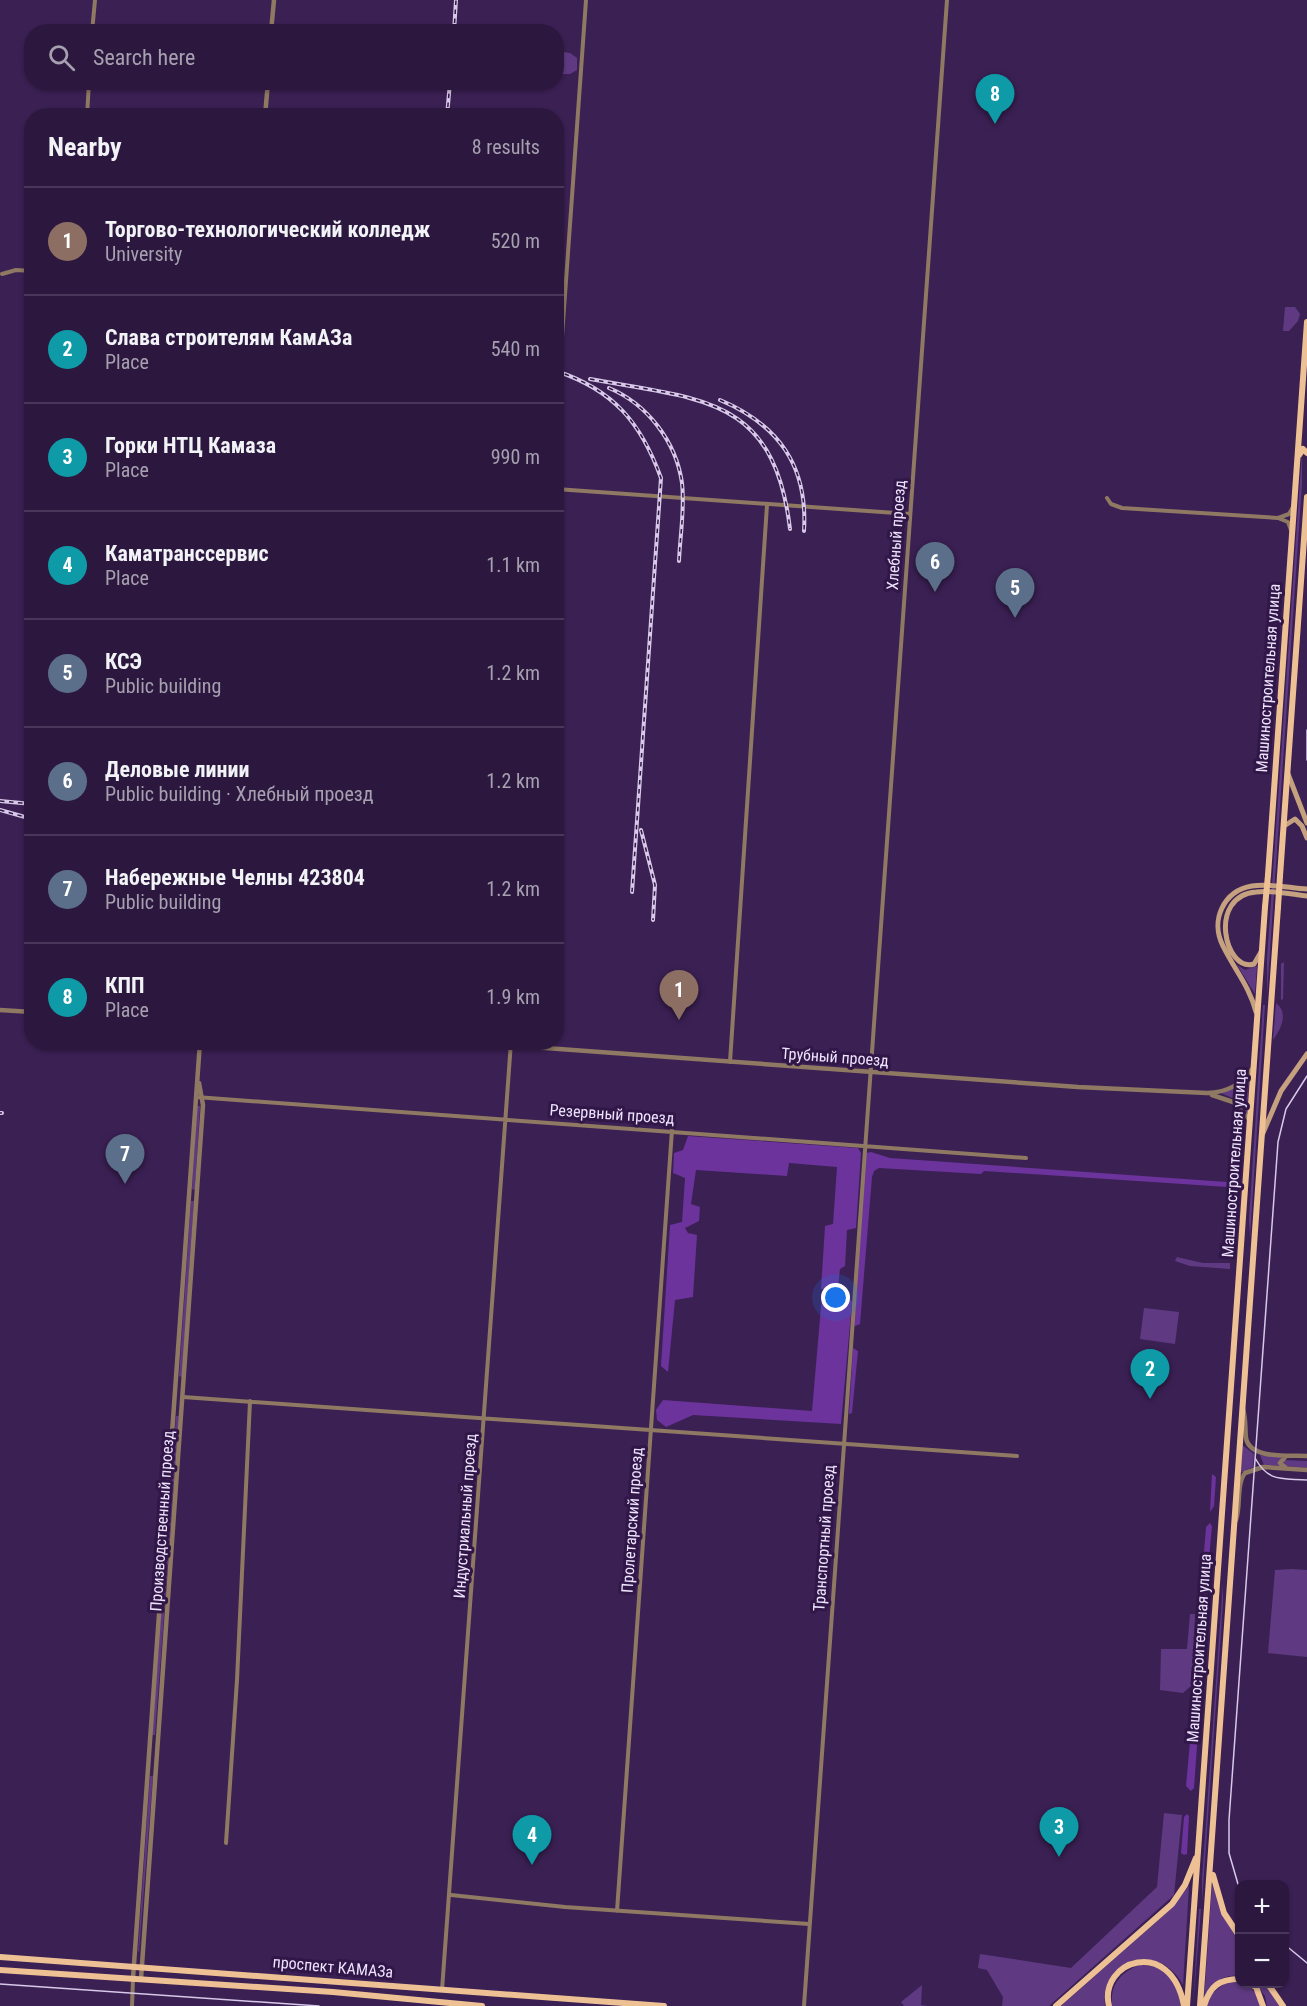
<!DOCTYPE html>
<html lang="en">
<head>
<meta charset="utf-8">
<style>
	:root { --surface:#2c183f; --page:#342146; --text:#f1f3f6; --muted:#a6a0b0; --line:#483759; --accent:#bca0f2 }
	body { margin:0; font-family:"Roboto Condensed",sans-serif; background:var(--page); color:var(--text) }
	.controls { position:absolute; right:18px; bottom:18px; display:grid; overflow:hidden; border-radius:12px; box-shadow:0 2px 4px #0004 }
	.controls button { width:54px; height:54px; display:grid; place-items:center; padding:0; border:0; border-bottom:2px solid var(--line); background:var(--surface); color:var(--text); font:30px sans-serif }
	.you { position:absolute; left:836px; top:1298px; width:21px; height:21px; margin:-15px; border:4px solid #fff; border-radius:50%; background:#1a73e8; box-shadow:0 0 0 9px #1a73e833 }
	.badge { display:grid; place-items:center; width:39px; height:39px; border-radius:50%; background:var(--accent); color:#fff; font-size:20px; font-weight:700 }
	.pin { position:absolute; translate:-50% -50px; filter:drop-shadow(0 2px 3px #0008) }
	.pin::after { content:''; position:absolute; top:32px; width:21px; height:18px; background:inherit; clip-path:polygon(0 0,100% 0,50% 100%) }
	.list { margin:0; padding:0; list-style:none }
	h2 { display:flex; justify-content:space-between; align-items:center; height:78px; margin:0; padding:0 24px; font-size:26px }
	h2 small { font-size:20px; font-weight:400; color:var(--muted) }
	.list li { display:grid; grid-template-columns:39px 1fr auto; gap:18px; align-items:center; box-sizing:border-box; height:108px; padding:0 24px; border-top:2px solid var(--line) }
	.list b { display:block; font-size:22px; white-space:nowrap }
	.list p { margin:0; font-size:20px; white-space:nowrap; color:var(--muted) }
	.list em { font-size:20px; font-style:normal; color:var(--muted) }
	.icon { flex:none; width:33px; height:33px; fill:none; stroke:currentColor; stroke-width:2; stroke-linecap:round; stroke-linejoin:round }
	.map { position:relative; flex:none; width:1307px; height:2006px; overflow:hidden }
	.search { position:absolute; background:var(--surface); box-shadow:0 2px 4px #0004; left:24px; top:24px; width:540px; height:66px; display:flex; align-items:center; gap:15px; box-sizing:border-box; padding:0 21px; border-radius:24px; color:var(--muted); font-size:22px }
	.panel { position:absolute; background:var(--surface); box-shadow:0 2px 4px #0004; left:24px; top:108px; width:540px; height:942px; border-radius:24px }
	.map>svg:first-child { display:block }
	.green { fill:#5f3a82 }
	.forest { fill:#6b339b }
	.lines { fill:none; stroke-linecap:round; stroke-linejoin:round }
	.minor { stroke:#8f7963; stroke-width:4 }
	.tertiary { stroke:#8f7963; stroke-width:4.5 }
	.secondary { stroke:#c5a180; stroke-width:5 }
	.primary { stroke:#eec195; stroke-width:6 }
	.tram { stroke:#d7c9e7; stroke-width:1.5 }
	.rail-casing { stroke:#d7c9e7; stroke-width:4 }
	.rail { stroke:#311648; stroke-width:1.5; stroke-dasharray:4.5; stroke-linecap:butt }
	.primary-bridge { stroke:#eec195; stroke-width:6 }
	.labels { text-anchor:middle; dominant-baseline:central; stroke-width:6; stroke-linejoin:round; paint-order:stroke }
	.street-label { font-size:16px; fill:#eee3fd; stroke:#311648 }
</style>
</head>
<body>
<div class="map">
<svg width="1307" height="2006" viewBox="0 0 1307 2006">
	<rect width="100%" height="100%" fill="#3b2054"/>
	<!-- green -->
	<path class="green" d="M557 51 570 53 577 58V70L570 74H557Z
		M1285 307H1295L1300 314 1298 321 1289 331H1283Z
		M1302 452V484L1267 995V959Z
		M1284 962 1283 999 1281 1000V964Z
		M1237 965 1245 970 1257 966 1255 994Z
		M1276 1003C1289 1013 1281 1029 1273 1040Z
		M1263 1005H1265L1250 1238 1249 1219Z
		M1249 1076 1247 1114 1237 1100 1221 1093 1239 1087Z
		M197 1106H200L195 1190 192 1189Z
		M191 1201H194L182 1377 179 1376Z
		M1177 1257 1203 1263H1230V1269L1190 1266 1175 1261Z
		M1144 1308 1179 1312 1175 1344 1140 1339Z
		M176 1416H179L155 1735H152Z
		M1242 1445 1254 1454 1253 1467 1240 1473Z
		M1260 1455 1281 1457 1280 1466 1264 1465Z
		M1283 1460 1307 1461V1468L1285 1466Z
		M1292 1569 1307 1570V1657L1268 1653 1275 1570Z
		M1223 1583V1603L1202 1902V1879Z
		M1190 1614H1195L1193 1684 1183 1693 1160 1690 1161 1649H1187Z
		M150 1776H153L139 1952 138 1951Z
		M1164 1813 1182 1815 1174 1895 1049 2006H1002L1003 1997 987 1970 978 1968 980 1954 1071 1968 1157 1887Z
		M1212 1884 1223 1913 1239 1940V1976C1221 1974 1212 1985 1204 2000Z
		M1189 1886 1183 1985C1160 1941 1099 1957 1105 2006H1061L1165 1914Z
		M1199 1909H1201L1193 2006Z
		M1139 1965C1169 1966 1175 1979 1181 2006H1112C1110 1985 1120 1973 1139 1965Z
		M1226 1982C1244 1982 1256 1986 1261 2006H1207L1212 1994Z
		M1256 1984H1266L1280 2006H1267L1265 1996Z
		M922 1985 921 2005 928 2006H904L901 2002Z"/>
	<!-- forest -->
	<path class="forest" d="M688 1136 858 1148 861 1153 856 1228 847 1230 845 1266 840 1269 838 1288 821 1289 825 1226 833 1224 837 1167 789 1163 787 1176 696 1170 691 1204 700 1207 699 1221 685 1228 688 1233 697 1235 693 1297 675 1300 668 1372 661 1366 670 1225 682 1222 685 1178 673 1173 674 1153 683 1150Z
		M871 1152 890 1158 1227 1182 1231 1181 1234 1169 1239 1175V1193L1234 1196 1228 1187 984 1171 981 1174 879 1168 874 1171 872 1177 860 1324 855 1326 853 1324 866 1153Z
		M822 1295 848 1297 852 1302 841 1424 693 1415 666 1427 657 1420 656 1410 663 1400 812 1411Z
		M853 1348 858 1351 852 1413 849 1414Z
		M1212 1474 1216 1477 1214 1506 1210 1512Z
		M1210 1523 1212 1526 1205 1602 1202 1605 1200 1602 1206 1527Z
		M1201 1624 1204 1629 1201 1674 1196 1679 1198 1625Z
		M1201 1691 1194 1788 1191 1791 1186 1786 1194 1697Z
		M1187 1814 1189 1816 1187 1854 1184 1855 1181 1853 1184 1817Z"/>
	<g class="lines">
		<!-- minor -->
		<path class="minor" d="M92 32 95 0
			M87 116 89 82
			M2 274 16 270 32 271
			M556 421 586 0
			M556 489 910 514
			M1107 498 1111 504 1122 508 1278 518 1288 522 1291 530
			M1278 518 1289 514 1293 507
			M730 1062 767 505
			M196 1097 1026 1158
			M183 1397 1017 1456
			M226 1843 237 1680 250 1401
			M451 1895 565 1907 809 1924
			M617 1911 672 1130
			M442 1990 511 1042
			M132 2006 133 1979
			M804 2006 947 0"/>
		<!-- tertiary -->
		<path class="tertiary" d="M271 32 274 0
			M265 116 268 82
			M0 1010 32 1012
			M462 1042 1078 1087 1207 1093C1229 1092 1240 1085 1254 1067
			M1212 1095 1233 1102 1250 1120
			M1243 1409C1246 1419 1245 1428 1246 1438 1250 1460 1291 1455 1307 1456
			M1286 1456 1280 1463 1286 1468
			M1236 1520C1241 1506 1236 1485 1245 1473L1263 1467 1307 1470
			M133 1978 200 1042
			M141 1979 203 1105 199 1083"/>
		<!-- secondary -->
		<path class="secondary" d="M1288 774 1307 823
			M1284 826 1295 819 1302 826 1307 838
			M1261 952 1254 964C1225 973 1207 896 1256 892 1272 890 1291 894 1307 896
			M1256 1012C1250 987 1234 969 1223 946 1210 921 1223 891 1252 886 1269 883 1290 888 1307 889
			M1263 1133 1281 1091 1307 1054"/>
		<!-- primary -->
		<path class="primary" d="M1299 455 1303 449 1307 453
			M1268 875 1307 322
			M1280 876 1307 497
			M1213 1875 1224 1913 1240 1937
			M0 1957 664 2006
			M0 1970 333 1992 482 2006
			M1250 1984 1256 1987 1263 2006
			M1268 1984 1283 2006
			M1056 2006 1172 1904 1185 1885 1196 1858
			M1109 2006C1098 1961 1171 1935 1184 2006
			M1187 2006 1265 907
			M1200 2006 1278 907
			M1204 2006C1210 1986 1219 1979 1240 1979"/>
		<!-- tram -->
		<path class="tram" d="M1307 730V760
			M1255 1458C1269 1483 1282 1478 1307 1480
			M1240 1891 1229 1853V1820L1278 1142 1286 1109 1307 1076
			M1284 1944 1307 1963
			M0 1984 319 2006"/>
		<defs>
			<path id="rail" d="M454 32 456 0
				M447 116 450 82
				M556 371C614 390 641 423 661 478L632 892
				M590 379C701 400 774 395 790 529
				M609 388C647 404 676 441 682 483 685 508 680 536 679 561
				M720 400C779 425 808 466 804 531
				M0 801 32 804
				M0 810 32 819
				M641 830 655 885 653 920
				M0 1113H2"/>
		</defs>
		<!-- rail casing -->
		<use href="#rail" class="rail-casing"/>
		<!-- rail -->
		<use href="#rail" class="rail"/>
		<!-- primary-bridge -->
		<path class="primary-bridge" d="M1265 907 1268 875
			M1278 907 1280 876"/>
	</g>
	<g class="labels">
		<!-- street labels -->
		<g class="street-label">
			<text transform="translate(896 535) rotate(-86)">Хлебный проезд</text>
			<text transform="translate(1268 678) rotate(-86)">Машиностроительная улица</text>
			<text transform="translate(835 1057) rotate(4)">Трубный проезд</text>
			<text transform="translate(612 1114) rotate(4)">Резервный проезд</text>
			<text transform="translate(1234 1163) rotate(-86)">Машиностроительная улица</text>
			<text transform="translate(465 1516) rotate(-86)">Индустриальный проезд</text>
			<text transform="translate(632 1520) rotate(-86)">Пролетарский проезд</text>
			<text transform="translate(162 1521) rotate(-86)">Производственный проезд</text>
			<text transform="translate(824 1538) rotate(-86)">Транспортный проезд</text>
			<text transform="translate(1199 1648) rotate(-86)">Машиностроительная улица</text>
			<text transform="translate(333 1967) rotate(5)">проспект КАМАЗа</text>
		</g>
	</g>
</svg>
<div class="controls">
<button>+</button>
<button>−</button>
</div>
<div class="you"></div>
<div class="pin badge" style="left:679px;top:1020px;background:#8d6e63">1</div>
<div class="pin badge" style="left:1150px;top:1399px;background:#0f9aa8">2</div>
<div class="pin badge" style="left:1059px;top:1857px;background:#0f9aa8">3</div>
<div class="pin badge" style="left:532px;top:1865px;background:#0f9aa8">4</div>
<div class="pin badge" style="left:1015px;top:618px;background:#5c6f8a">5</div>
<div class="pin badge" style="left:935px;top:592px;background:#5c6f8a">6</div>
<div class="pin badge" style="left:125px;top:1184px;background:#5c6f8a">7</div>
<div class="pin badge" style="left:995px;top:124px;background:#0f9aa8">8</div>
<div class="search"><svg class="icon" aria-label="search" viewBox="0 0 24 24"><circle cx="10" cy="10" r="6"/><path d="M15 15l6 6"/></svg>Search here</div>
<section class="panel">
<h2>Nearby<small>8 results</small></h2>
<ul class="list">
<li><span class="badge" style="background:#8d6e63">1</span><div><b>Торгово-технологический колледж</b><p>University</p></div><em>520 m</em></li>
<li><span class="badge" style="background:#0f9aa8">2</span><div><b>Слава строителям КамАЗа</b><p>Place</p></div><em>540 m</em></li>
<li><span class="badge" style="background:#0f9aa8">3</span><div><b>Горки НТЦ Камаза</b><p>Place</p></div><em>990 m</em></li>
<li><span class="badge" style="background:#0f9aa8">4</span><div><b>Каматранссервис</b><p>Place</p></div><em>1.1 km</em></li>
<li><span class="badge" style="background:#5c6f8a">5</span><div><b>КСЭ</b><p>Public building</p></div><em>1.2 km</em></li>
<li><span class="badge" style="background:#5c6f8a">6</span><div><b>Деловые линии</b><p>Public building · Хлебный проезд</p></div><em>1.2 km</em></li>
<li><span class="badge" style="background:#5c6f8a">7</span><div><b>Набережные Челны 423804</b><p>Public building</p></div><em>1.2 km</em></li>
<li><span class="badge" style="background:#0f9aa8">8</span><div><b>КПП</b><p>Place</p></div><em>1.9 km</em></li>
</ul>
</section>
</div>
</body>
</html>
